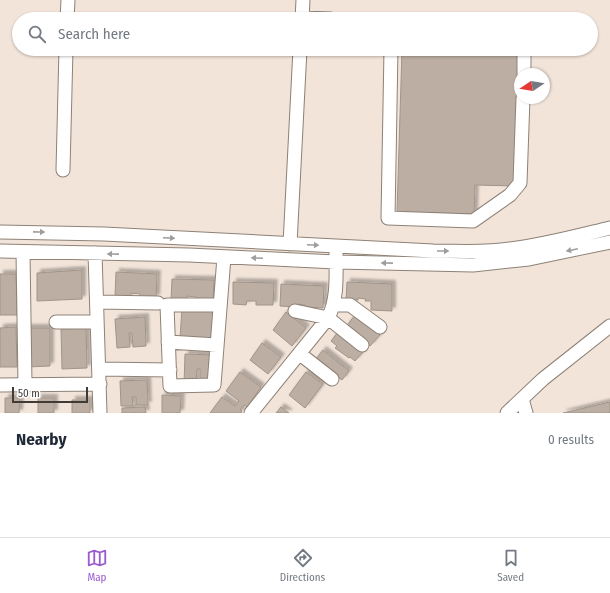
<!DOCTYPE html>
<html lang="en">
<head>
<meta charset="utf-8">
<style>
	:root { --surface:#fff; --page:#f6f6f7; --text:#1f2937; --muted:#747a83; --line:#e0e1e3; --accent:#9a5ad0 }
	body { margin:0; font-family:"Fira Sans Condensed",sans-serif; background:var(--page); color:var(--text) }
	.compass { position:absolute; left:514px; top:68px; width:36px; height:36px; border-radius:50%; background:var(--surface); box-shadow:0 1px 3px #0004; rotate:258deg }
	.scale { position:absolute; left:12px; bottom:10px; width:76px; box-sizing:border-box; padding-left:4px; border:2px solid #413b37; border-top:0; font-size:11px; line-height:14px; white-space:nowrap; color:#413b37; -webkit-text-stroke:3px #fff; paint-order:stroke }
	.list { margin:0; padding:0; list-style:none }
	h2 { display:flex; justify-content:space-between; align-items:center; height:52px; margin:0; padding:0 16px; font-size:17px }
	h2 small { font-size:13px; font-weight:400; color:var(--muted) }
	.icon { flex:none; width:22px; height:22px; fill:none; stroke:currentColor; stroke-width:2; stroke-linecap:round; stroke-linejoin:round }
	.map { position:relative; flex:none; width:610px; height:413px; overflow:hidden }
	.search { position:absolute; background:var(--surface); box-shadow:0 1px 3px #0004; left:12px; right:12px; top:12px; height:44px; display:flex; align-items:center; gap:10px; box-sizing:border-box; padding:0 14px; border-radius:22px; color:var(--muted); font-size:15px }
	.sheet { height:124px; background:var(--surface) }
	nav { display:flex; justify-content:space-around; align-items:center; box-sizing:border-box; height:56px; border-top:1px solid var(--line); background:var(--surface); font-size:11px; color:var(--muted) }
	nav a { display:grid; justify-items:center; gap:2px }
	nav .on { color:var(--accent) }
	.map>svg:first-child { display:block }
	.building { fill:#bcaea3; stroke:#a19489; filter:url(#shadow) }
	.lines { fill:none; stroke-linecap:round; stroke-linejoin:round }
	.minor-casing { stroke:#8e8176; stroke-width:15 }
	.minor { stroke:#fff; stroke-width:13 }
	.oneway { fill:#a09d9b }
</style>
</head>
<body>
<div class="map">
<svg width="610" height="413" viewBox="0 0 610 413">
	<defs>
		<filter id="shadow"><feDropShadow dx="3.5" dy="-3.5" stdDeviation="1" flood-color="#0004"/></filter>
	</defs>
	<rect width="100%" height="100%" fill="#f2e4d9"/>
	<!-- building -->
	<path class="building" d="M402 49 518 51 514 186 475 185 474 214 397 212Z
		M82 270V299L37 301V273Z
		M116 272 157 274 156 298 140 297V294L131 293V297L115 296Z
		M0 274H16L17 315H0Z
		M172 279 214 280 213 301H196V297L187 296 186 300H171Z
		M233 282 274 283 273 305H256V301H247L246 305 233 304Z
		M347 282 392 284V311L371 310V301H365L366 299 358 298V300H346Z
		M281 284 324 286 323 308 305 307V305L297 304V307L280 306Z
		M182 307 214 309 212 341 180 339Z
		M286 312 306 328 292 346 273 330Z
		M356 314 380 335 370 346 347 325Z
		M145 317 146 346 133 347 132 333H129L130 347 117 348 115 319Z
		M16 327 17 367H0V328Z
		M26 328H50V366L27 367Z
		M86 328 87 368 62 369 61 329Z
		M338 332 363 352 355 361 350 357 349 358 335 348 337 346 331 341Z
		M262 343 281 357 268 374 250 360Z
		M323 350 349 371 342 380 315 360Z
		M185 354 212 355V384L200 382V369H197L196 382 184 384Z
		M240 372 261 387 247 407 244 405 240 410 242 411 241 413H210L222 397 235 406 239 401 226 391Z
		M306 372 323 384 305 408 289 395Z
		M147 380 148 405H136V397H132L133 406H121L120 381Z
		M162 395 181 396 180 413H162Z
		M5 398H20L19 413H5Z
		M38 398H54V413H38Z
		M72 400H90V413H72Z
		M610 402V413H563Z
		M145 407 146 413H122V408Z
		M281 407 289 413H276Z"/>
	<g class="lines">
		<defs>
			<path id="minor" d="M302 18 331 19
				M67 19 68 0
				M302 19 303 0
				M391 49 388 218 473 221 510 195 520 183 523 98
				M524 74V49
				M63 170 66 49
				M0 232 104 234 433 251C458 251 484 253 510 249 544 245 577 236 610 228
				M290 244 300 49
				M0 251 189 255 336 262 473 265 529 259 610 242
				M23 252 25 384
				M95 253 100 413
				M97 302 158 303
				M220 305H167L170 386 214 385 224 257
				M333 305H350L380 327
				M295 311 328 318 362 345
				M56 322H96
				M168 342 217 345
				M300 354 332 379
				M99 369 170 370
				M0 385 100 384
				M522 399 526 413
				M251 413 328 318C338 299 336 275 336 253
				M507 413 543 379 610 326"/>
		</defs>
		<!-- minor casing -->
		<use href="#minor" class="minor-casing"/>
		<!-- minor -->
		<use href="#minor" class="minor"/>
	</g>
	<!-- one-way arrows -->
	<defs><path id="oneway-solid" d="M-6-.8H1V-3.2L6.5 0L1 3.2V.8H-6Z"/></defs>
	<g class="oneway">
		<use href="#oneway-solid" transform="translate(39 232) rotate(1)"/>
		<use href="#oneway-solid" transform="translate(169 238) rotate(3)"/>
		<use href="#oneway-solid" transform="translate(313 245) rotate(3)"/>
		<use href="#oneway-solid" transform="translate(572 250) rotate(168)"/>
		<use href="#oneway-solid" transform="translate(443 251)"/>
		<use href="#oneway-solid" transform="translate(113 254) rotate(-179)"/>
		<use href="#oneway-solid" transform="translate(257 258) rotate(-178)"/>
		<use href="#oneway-solid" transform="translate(387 263) rotate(-179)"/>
	</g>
</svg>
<svg class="compass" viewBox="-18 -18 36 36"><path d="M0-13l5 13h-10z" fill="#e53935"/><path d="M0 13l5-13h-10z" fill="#747a83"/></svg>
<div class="scale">50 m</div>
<div class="search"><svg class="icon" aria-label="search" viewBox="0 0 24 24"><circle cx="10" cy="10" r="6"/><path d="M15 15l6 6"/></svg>Search here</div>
</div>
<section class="sheet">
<h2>Nearby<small>0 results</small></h2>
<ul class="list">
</ul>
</section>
<nav>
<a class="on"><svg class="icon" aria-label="map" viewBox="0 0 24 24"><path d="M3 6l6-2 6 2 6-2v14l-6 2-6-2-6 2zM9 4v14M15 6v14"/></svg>Map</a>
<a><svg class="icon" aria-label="directions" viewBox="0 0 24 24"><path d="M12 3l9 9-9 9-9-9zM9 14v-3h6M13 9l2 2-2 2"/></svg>Directions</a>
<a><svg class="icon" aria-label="saved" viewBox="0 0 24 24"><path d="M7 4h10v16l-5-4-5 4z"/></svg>Saved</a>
</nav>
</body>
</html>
